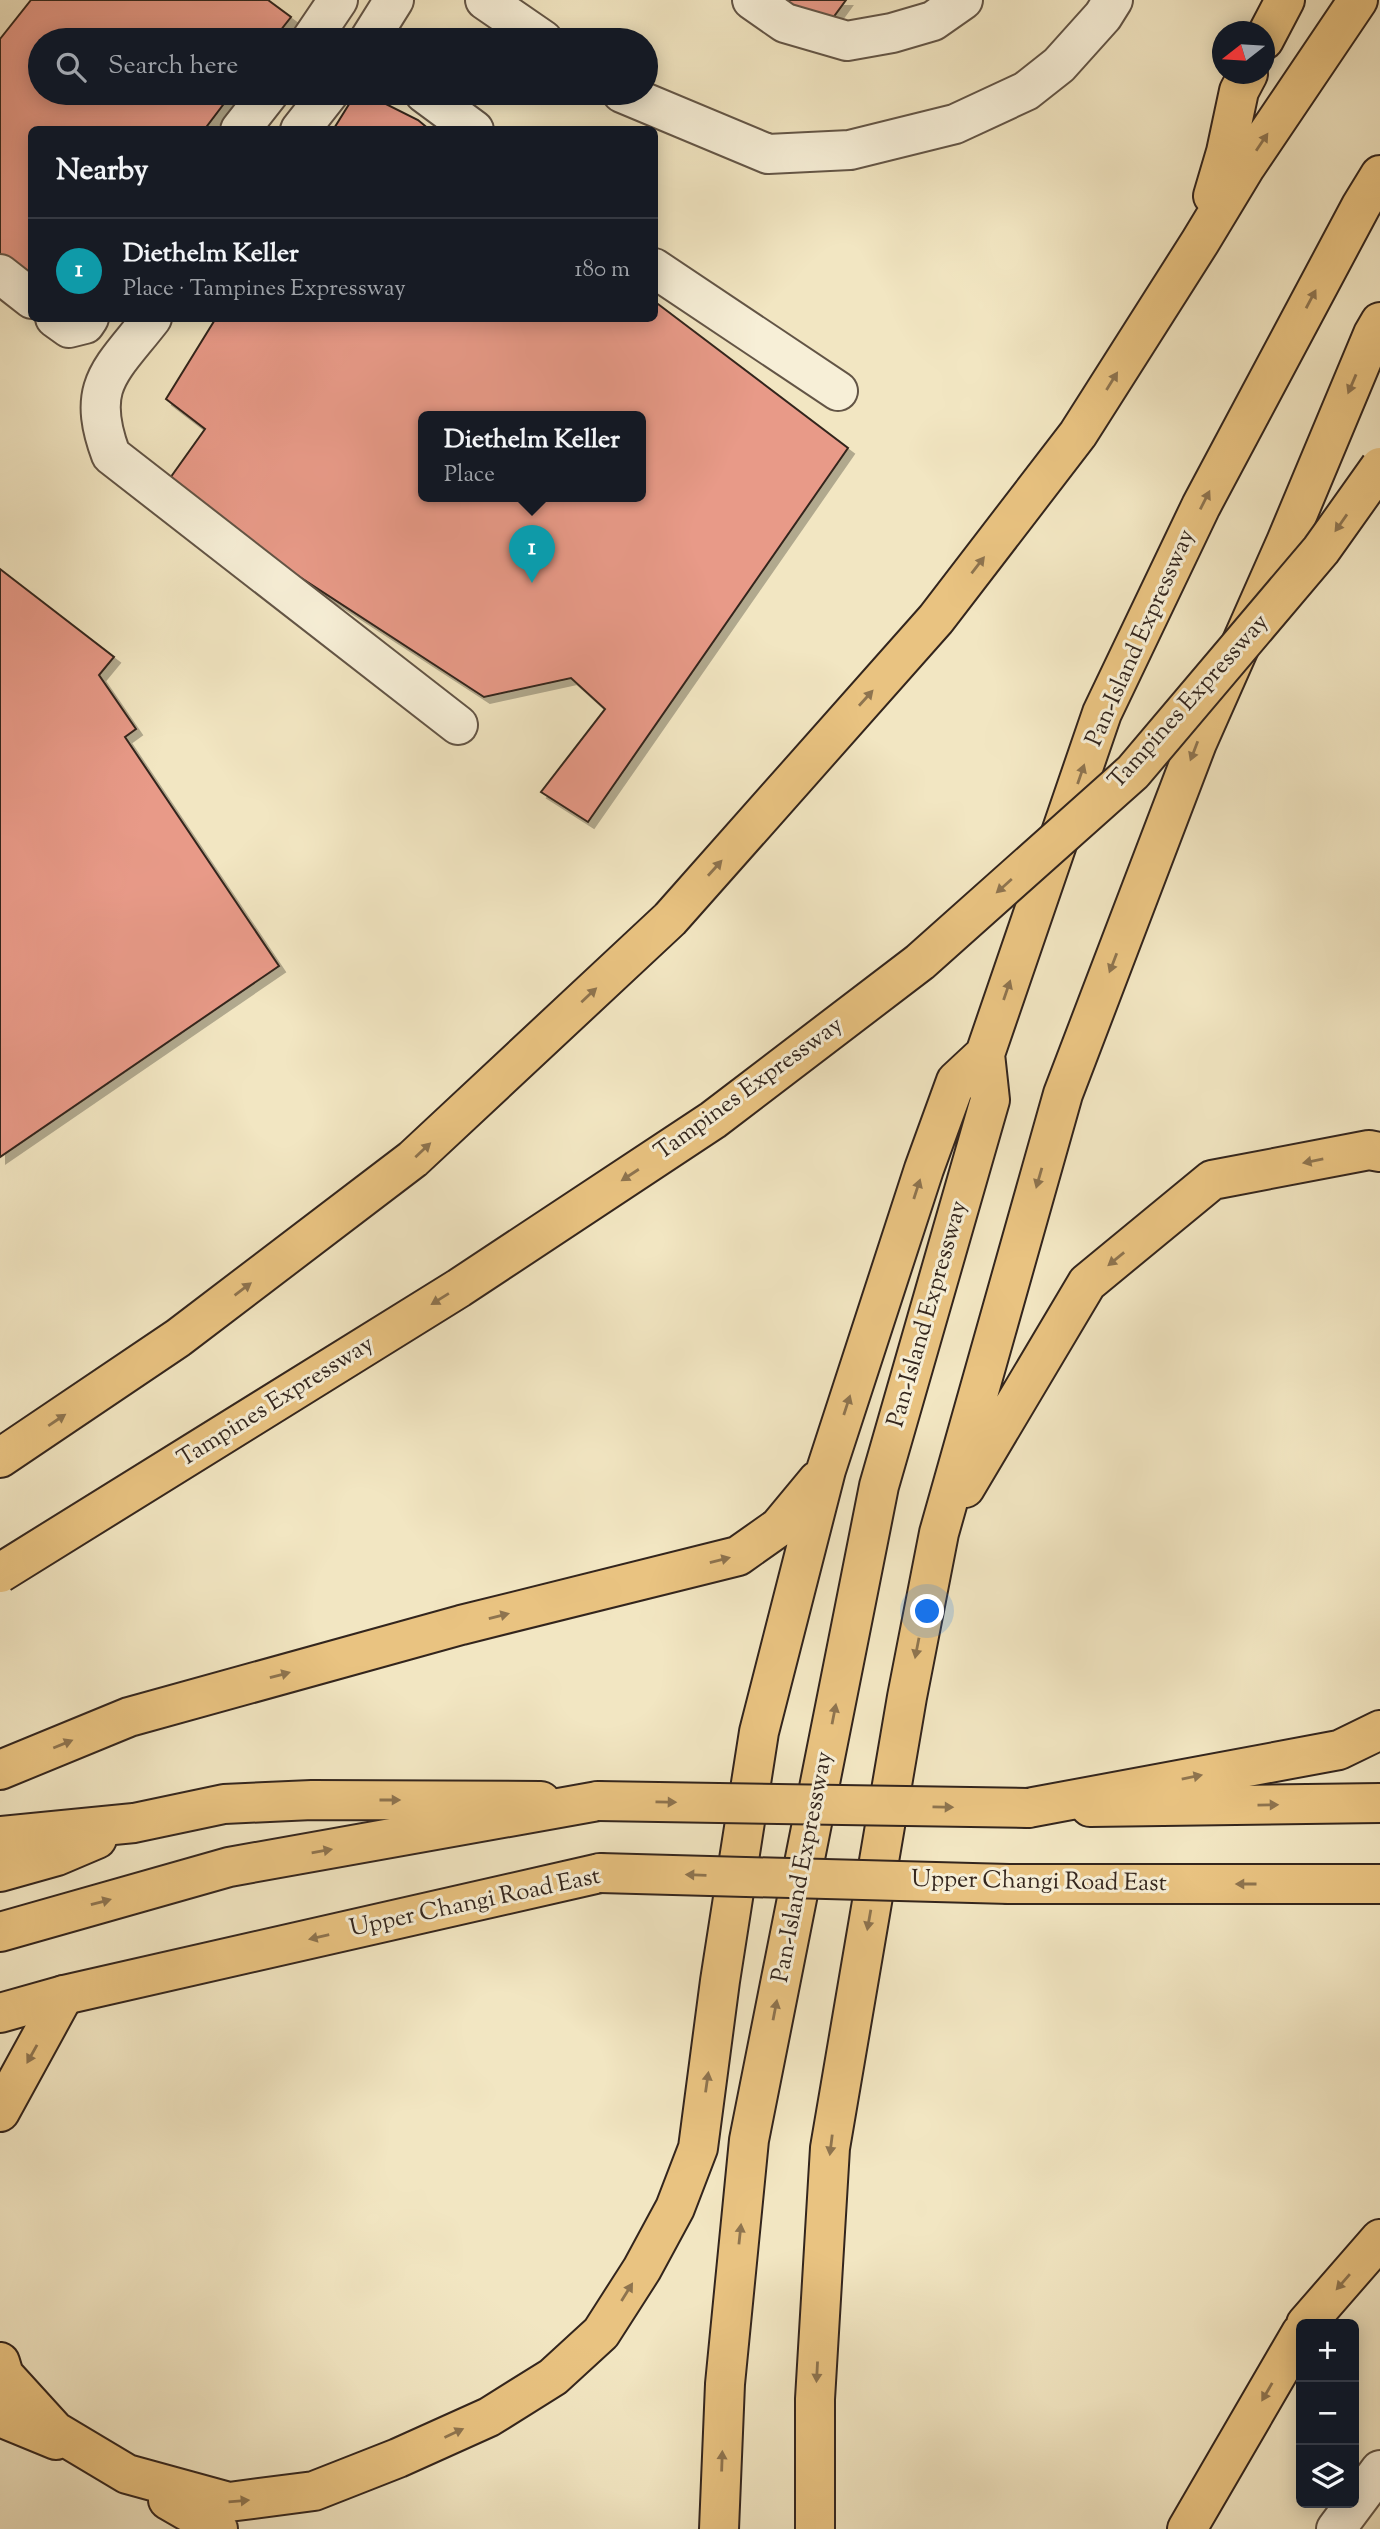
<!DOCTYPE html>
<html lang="en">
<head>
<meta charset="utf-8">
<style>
	:root { --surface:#171b24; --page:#242831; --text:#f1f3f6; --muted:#9ea1a6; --line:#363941; --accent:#8c9099 }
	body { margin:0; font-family:"Sorts Mill Goudy",serif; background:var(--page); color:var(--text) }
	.controls { position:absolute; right:21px; bottom:21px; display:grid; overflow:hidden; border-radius:10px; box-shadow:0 4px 18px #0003 }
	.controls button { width:63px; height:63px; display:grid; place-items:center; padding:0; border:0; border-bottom:2px solid var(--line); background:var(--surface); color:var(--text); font:35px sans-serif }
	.compass { position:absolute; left:1212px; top:21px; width:63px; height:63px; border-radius:50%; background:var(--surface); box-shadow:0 4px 18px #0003; rotate:253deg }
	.you { position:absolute; left:928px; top:1612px; width:24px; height:24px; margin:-18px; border:5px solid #fff; border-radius:50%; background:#1a73e8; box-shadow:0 0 0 10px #1a73e833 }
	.badge { display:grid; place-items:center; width:46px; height:46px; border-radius:50%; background:var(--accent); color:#fff; font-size:23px; font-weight:700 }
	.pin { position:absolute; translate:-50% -58px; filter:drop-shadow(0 2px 4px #0008) }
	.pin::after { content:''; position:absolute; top:37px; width:24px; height:21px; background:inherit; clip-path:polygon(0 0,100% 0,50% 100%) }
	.popup { position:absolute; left:418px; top:411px; width:228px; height:91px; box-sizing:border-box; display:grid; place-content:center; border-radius:10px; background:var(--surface); filter:drop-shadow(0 2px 5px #0005); font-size:23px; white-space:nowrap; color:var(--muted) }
	.popup b { font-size:26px; color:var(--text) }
	.popup::after { content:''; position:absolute; left:50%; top:100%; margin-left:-14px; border:14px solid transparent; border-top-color:var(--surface) }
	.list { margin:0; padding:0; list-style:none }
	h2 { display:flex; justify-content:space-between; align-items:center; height:91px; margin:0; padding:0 28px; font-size:30px }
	h2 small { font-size:23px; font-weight:400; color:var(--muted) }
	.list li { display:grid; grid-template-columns:46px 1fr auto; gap:21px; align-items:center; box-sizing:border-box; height:105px; padding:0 28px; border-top:2px solid var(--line) }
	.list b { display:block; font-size:26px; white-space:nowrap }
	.list p { margin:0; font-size:23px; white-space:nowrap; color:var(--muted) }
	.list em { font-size:23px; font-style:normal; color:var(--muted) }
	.icon { flex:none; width:38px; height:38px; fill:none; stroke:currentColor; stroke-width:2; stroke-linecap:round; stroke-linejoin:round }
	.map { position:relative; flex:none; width:1380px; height:2529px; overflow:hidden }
	.search { position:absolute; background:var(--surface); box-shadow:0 4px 18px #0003; left:28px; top:28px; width:630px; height:77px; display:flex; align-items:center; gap:18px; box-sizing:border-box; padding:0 24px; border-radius:38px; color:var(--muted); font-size:26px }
	.panel { position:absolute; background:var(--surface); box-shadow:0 4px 18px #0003; left:28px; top:126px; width:630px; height:196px; border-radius:10px }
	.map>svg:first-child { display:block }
	.building { fill:#e89a88; stroke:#33251d; stroke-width:2; fill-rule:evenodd; filter:url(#shadow) }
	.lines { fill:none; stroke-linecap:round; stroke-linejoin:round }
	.minor-casing { stroke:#635546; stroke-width:42 }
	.major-casing { stroke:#33251d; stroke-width:42 }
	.highway-casing { stroke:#33251d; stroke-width:42 }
	.minor { stroke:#f7efd7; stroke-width:38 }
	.major { stroke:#e9c381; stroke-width:38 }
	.highway { stroke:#e9c381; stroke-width:38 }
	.major-bridge-casing { stroke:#33251d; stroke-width:42; stroke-linecap:butt }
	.highway-bridge-casing { stroke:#33251d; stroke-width:42; stroke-linecap:butt }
	.major-bridge { stroke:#e9c381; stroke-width:38 }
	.highway-bridge { stroke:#e9c381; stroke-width:38 }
	.oneway { fill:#8e744f }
	.labels { text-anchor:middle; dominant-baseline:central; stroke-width:6; stroke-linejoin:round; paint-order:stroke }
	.street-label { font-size:24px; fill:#33251d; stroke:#f7efd7 }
</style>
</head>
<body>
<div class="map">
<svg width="1380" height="2529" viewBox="0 0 1380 2529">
	<defs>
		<filter id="shadow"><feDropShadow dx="6" dy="6" stdDeviation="0" flood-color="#0004"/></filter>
	</defs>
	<rect width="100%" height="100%" fill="#f2e6c2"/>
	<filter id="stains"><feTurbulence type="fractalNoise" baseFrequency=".00286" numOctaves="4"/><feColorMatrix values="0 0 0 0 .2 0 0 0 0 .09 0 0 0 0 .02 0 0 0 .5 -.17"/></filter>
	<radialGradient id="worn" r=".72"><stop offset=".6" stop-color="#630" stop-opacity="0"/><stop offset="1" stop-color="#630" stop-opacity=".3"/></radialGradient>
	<!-- building -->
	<path class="building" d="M31 0H268L291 17 273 40H40V93H232L204 130H32V278L0 255V39Z
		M784 0H846L824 30Z
		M356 93H364L418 120 430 130H333Z
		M654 301 848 448 588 822 541 792 605 709 571 678 484 697 163 488 205 429 166 399 216 318H654ZM424 417H640V497H424Z
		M0 569 114 657 99 675 136 729 125 737 279 966 0 1157Z"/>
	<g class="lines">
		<defs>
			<path id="minor" d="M485 0 543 40
				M752 0 785 23 847 41 892 33 933 21 963 0
				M311 40 338 0
				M369 40 394 0
				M424 93 474 130
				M622 93 768 154 850 150 955 124 1026 91 1059 65 1103 16 1113 0
				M240 130 269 93
				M300 130 329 93
				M654 268 838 391
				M0 274 32 299
				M55 318 69 328 85 324 89 318
				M152 318C111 371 85 385 111 455L458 725
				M1336 2529 1380 2470"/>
			<path id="major" d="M1090 1807 1380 1803
				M0 1836 134 1823 224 1804 312 1800 541 1801
				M0 1872 57 1856 97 1839
				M1009 1884H1380
				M0 2013 64 1995 600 1873"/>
			<path id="highway" d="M1264 40 1285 0
				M1213 196 1226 152 1239 91 1248 74
				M0 1458 178 1338 413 1159 670 919 936 619 1078 434 1200 242 1246 166 1358 0
				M965 1488 1087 1283 1212 1180 1369 1150 1380 1152
				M0 1770 129 1717 461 1625 738 1556 779 1527 818 1480
				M1028 1808 1339 1750 1380 1730
				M0 1932 229 1867 598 1801
				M0 2112 64 1995
				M1306 2324 1380 2239
				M0 2362 4 2375 55 2431 127 2474 229 2502 314 2491 398 2458 489 2417 553 2377 601 2333 642 2269 675 2208 698 2148 720 1981 759 1732 826 1470 924 1169 956 1081 985 1054
				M0 2417 56 2440
				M168 2500 218 2529
				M719 2529 725 2384 749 2140 879 1486 990 1100 985 1054 1102 713 1201 506 1361 206 1380 175
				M815 2529V2399L830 2148 907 1697 939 1533 1063 1094 1197 743 1286 542 1373 334 1380 322
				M1187 2529 1301 2333"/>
		</defs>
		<!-- minor casing -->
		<use href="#minor" class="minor-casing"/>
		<!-- major casing -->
		<use href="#major" class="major-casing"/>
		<!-- highway casing -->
		<use href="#highway" class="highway-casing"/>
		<!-- minor -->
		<use href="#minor" class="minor"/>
		<!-- major -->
		<use href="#major" class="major"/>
		<!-- highway -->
		<use href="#highway" class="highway"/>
		<defs>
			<path id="major-bridge" d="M598 1801 1028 1808
				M600 1873 1009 1884"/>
			<path id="highway-bridge" d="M0 1573 459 1288 713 1120 920 962 1133 772 1321 550 1380 467"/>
		</defs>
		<!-- major-bridge casing -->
		<use href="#major-bridge" class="major-bridge-casing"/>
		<!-- highway-bridge casing -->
		<use href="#highway-bridge" class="highway-bridge-casing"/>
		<!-- major-bridge -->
		<use href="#major-bridge" class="major-bridge"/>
		<!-- highway-bridge -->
		<use href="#highway-bridge" class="highway-bridge"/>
	</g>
	<!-- one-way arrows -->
	<defs><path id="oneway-solid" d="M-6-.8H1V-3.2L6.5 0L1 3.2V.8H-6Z" transform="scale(1.75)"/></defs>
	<g class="oneway">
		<use href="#oneway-solid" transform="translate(1262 142) rotate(-56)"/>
		<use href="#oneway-solid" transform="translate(1311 299) rotate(-62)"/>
		<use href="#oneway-solid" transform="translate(1112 381) rotate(-58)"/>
		<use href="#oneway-solid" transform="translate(1352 384) rotate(113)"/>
		<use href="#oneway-solid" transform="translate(1205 500) rotate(-63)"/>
		<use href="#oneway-solid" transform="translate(1341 523) rotate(125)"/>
		<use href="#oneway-solid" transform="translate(978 565) rotate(-52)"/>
		<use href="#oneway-solid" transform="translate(866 698) rotate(-48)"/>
		<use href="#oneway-solid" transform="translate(1194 751) rotate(111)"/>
		<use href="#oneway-solid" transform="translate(1081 774) rotate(-71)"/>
		<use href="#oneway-solid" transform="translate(715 868) rotate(-48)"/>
		<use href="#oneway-solid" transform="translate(1004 886) rotate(138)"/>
		<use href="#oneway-solid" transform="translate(1113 963) rotate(111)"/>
		<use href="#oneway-solid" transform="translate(1007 990) rotate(-71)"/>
		<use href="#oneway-solid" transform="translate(589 995) rotate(-43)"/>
		<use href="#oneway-solid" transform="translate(423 1150) rotate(-43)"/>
		<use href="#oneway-solid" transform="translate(1313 1161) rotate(169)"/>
		<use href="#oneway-solid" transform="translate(630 1175) rotate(147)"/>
		<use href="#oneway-solid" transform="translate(1039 1178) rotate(106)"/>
		<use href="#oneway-solid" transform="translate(917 1189) rotate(-72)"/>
		<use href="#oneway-solid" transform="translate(1116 1259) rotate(141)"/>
		<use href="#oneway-solid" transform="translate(243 1289) rotate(-37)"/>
		<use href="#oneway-solid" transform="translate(440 1299) rotate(148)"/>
		<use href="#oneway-solid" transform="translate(847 1405) rotate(-72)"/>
		<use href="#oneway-solid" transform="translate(57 1420) rotate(-34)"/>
		<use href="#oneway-solid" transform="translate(720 1560) rotate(-14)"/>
		<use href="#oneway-solid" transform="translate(499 1616) rotate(-14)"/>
		<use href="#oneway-solid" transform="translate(917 1648) rotate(101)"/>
		<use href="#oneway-solid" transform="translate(280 1675) rotate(-15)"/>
		<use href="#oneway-solid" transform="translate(834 1714) rotate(-79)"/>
		<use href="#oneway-solid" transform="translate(63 1744) rotate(-22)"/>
		<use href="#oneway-solid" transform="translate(1192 1777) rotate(-11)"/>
		<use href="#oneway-solid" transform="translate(390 1800)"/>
		<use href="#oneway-solid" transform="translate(666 1802) rotate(1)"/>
		<use href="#oneway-solid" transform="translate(1268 1805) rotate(-1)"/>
		<use href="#oneway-solid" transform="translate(943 1807) rotate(1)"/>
		<use href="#oneway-solid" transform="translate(322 1851) rotate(-10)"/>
		<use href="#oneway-solid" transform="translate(696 1875) rotate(-178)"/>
		<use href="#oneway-solid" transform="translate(1246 1884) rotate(180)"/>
		<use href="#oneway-solid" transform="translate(101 1902) rotate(-15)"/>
		<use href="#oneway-solid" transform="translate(869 1920) rotate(100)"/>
		<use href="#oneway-solid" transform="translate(319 1937) rotate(167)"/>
		<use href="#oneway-solid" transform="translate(775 2010) rotate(-79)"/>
		<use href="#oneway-solid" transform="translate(32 2054) rotate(119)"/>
		<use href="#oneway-solid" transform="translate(707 2082) rotate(-82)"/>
		<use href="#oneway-solid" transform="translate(831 2145) rotate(97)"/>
		<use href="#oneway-solid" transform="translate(740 2234) rotate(-84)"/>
		<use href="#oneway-solid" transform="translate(1343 2282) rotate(131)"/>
		<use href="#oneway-solid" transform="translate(627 2292) rotate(-58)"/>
		<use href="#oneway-solid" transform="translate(817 2372) rotate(93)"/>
		<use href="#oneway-solid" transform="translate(1267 2392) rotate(120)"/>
		<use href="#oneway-solid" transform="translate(454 2433) rotate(-25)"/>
		<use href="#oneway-solid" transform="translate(722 2461) rotate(-88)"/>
		<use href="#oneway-solid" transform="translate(239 2501) rotate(-5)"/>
	</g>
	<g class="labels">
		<!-- street labels -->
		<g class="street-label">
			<text transform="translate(1141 638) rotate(-66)">Pan-Island Expressway</text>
			<text transform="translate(1189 702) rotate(-48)">Tampines Expressway</text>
			<text transform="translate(749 1089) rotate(-36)">Tampines Expressway</text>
			<text transform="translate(928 1314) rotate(-74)">Pan-Island Expressway</text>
			<text transform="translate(276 1402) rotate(-32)">Tampines Expressway</text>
			<text transform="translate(803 1867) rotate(-79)">Pan-Island Expressway</text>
			<text transform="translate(1039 1882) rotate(1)">Upper Changi Road East</text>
			<text transform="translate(475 1903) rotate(-12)">Upper Changi Road East</text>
		</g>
	</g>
	<rect width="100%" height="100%" filter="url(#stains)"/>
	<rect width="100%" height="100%" fill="url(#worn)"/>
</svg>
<div class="controls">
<button>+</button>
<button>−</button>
<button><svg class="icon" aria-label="layers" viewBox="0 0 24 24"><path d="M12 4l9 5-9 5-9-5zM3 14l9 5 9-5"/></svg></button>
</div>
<svg class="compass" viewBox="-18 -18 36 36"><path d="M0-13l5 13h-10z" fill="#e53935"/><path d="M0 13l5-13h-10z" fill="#9ea1a6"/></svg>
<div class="you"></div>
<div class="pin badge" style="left:532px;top:583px;background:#0f9aa8">1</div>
<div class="popup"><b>Diethelm Keller</b>Place</div>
<div class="search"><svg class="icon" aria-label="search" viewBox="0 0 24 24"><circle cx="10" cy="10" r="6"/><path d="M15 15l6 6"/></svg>Search here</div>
<section class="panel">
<h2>Nearby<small></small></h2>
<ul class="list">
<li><span class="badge" style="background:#0f9aa8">1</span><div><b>Diethelm Keller</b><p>Place · Tampines Expressway</p></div><em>180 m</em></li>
</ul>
</section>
</div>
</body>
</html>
